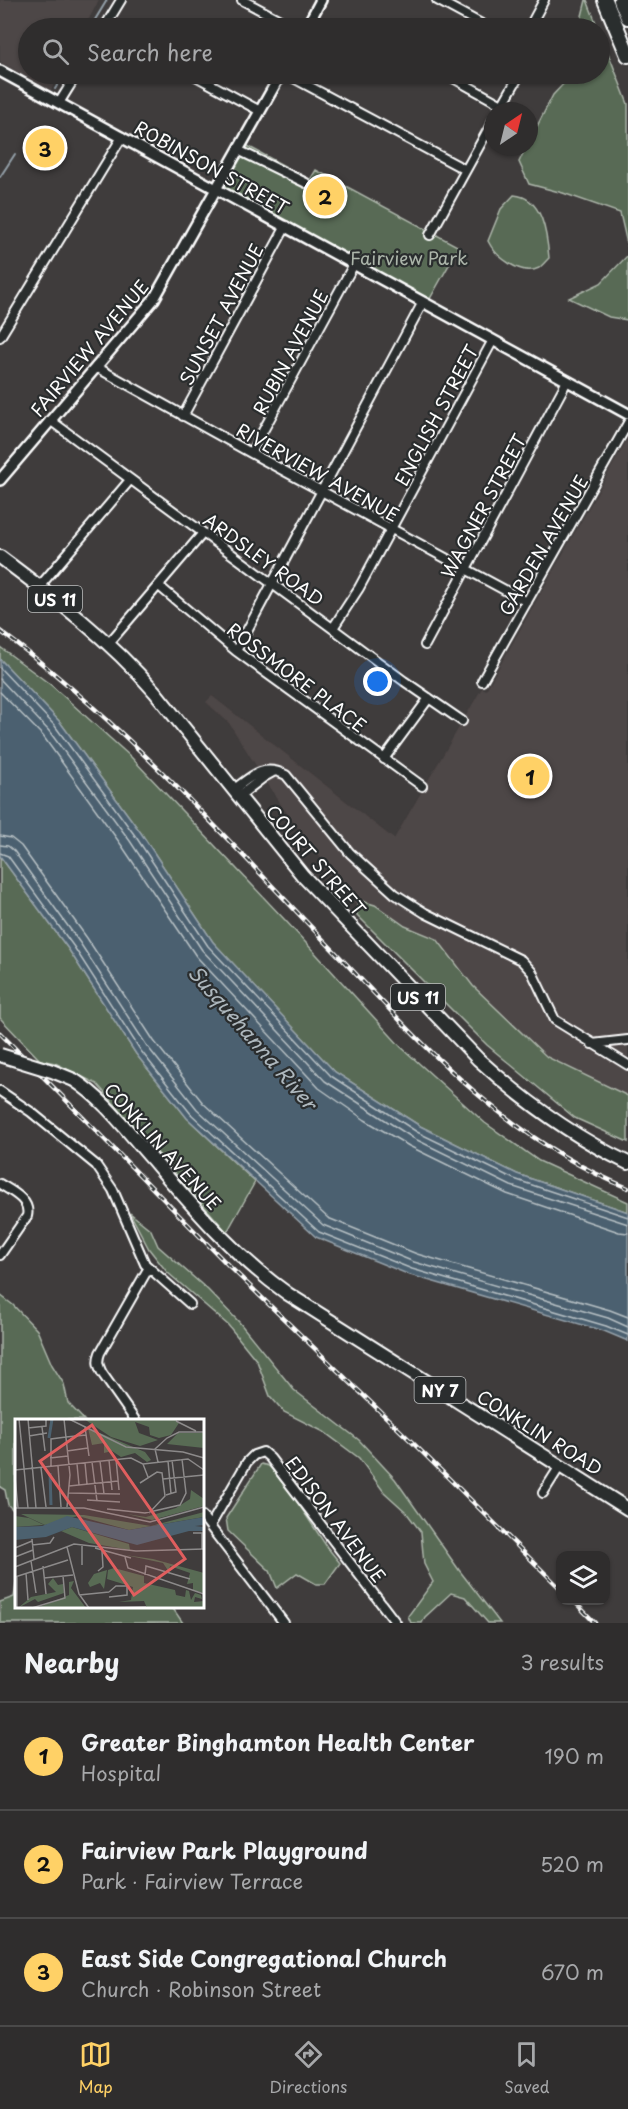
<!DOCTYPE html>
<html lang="en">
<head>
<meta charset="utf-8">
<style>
	:root { --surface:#2f2d2d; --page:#3b3939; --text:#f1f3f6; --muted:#a7a8aa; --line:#4a4949; --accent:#ffd166 }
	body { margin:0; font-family:"Playpen Sans",sans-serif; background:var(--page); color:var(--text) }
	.controls { position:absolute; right:18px; bottom:18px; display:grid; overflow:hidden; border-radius:12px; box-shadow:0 2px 4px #0004 }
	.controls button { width:54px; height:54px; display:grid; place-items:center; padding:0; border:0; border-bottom:2px solid var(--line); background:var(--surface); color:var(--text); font:30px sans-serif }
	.compass { position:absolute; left:484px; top:102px; width:54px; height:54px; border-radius:50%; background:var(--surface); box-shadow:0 2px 4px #0004; rotate:35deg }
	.you { position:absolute; left:378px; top:682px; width:21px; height:21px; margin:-15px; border:4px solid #fff; border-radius:50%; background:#1a73e8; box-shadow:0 0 0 9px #1a73e833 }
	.badge { display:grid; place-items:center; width:39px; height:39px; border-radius:50%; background:var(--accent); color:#111; font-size:20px; font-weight:700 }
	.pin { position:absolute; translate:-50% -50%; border:3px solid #fff; box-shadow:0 2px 6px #0006 }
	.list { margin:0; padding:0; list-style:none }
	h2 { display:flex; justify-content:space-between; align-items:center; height:78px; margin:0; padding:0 24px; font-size:26px }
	h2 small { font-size:20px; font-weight:400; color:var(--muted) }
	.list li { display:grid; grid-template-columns:39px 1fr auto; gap:18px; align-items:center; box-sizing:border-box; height:108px; padding:0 24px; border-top:2px solid var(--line) }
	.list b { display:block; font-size:22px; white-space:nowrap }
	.list p { margin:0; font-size:20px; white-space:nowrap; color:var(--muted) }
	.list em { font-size:20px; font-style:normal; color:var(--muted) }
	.icon { flex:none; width:33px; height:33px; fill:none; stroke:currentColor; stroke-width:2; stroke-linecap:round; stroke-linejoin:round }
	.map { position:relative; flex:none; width:628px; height:1623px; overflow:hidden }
	.search { position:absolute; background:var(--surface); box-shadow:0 2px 4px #0004; left:18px; right:18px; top:18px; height:66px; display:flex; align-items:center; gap:15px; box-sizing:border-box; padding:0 21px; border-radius:33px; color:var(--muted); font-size:22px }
	.sheet { height:402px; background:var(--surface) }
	nav { display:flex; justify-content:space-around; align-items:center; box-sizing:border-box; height:84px; border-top:2px solid var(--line); background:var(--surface); font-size:16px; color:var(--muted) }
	nav a { display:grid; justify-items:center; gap:3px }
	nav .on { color:var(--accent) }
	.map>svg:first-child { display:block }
	.built { fill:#4e4646 }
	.green { fill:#586b54; stroke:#acb5aa; stroke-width:1.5 }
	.water { fill:#4c616f; stroke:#94a0a9; stroke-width:1.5 }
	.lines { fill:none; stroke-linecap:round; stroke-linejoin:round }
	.shore { stroke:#b7c0c5; stroke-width:1.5 }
	.stream { stroke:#94a0a9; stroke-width:2 }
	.minor-casing { stroke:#fff; stroke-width:12 }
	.tertiary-casing { stroke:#fff; stroke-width:14 }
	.primary-casing { stroke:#fff; stroke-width:16 }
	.motorway-casing { stroke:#fff; stroke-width:18 }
	.minor { stroke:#2a2d2e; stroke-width:8 }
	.tertiary { stroke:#2a2d2e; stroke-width:9 }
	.primary { stroke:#2a2d2e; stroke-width:12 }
	.motorway { stroke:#2a2d2e; stroke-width:14 }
	.rail-casing { stroke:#fff; stroke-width:4.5 }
	.rail { stroke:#2a2d2e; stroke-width:2; stroke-dasharray:7; stroke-linecap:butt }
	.primary-bridge-casing { stroke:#fff; stroke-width:16; stroke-linecap:butt }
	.primary-bridge { stroke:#2a2d2e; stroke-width:12 }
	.labels { text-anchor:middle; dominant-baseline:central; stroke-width:4.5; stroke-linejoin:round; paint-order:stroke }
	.shield { fill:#2a2d2e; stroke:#bfc0c0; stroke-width:1.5 }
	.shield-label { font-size:16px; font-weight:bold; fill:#fff }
	.street-label { font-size:18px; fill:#fff; stroke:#2a2d2e }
	.park-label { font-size:18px; fill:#acb5aa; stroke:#2a2d2e }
	.water-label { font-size:20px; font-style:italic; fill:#aeb8be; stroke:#2a2d2e }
	.inset-river { fill:none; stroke:#4c616f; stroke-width:3 }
	.inset-road { fill:none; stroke:#8c8a8a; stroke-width:1.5 }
	.view { fill:#e05e5e; fill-opacity:0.15; stroke:#e05e5e; stroke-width:3 }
	.inset-edge { fill:none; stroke:#fff; stroke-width:3 }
</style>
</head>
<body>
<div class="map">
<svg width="628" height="1623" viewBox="0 0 628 1623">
	<rect width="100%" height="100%" fill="#3f3c3c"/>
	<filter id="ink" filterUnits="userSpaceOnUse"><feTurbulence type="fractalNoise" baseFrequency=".0167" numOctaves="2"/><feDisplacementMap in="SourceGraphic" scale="12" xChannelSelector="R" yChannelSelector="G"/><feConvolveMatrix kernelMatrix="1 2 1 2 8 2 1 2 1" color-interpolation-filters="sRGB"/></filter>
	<g filter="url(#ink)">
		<!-- built -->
		<path class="built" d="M0 0H99L84 28H28V74H60L51 90 0 62Z
			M628 438V1108L518 1059 357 906 283 808 229 723 206 702 212 696 394 839 482 688 486 690Z"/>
		<!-- green -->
		<path class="green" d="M586 0H587L598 28H579Z
			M600 32 628 104V248L620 213 563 193 529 184 519 162 526 147H529V142L553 95 569 78 570 74H600Z
			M242 143 310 180 316 170 459 247 427 304 216 189Z
			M514 195C543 197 547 235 549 258 546 261 542 266 539 268 521 277 495 256 488 241L501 209Z
			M628 255V320L609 317 569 298 601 283Z
			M0 647 51 685 131 757 285 920 401 1047 485 1123 539 1161 628 1202V1212L517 1174 420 1126 335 1072 213 942 141 833 60 722 0 659Z
			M0 856 69 950 136 1054 187 1118 255 1182 227 1232 97 1084 55 1063 40 1060 0 1018Z
			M358 900 375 905 405 926 437 939 473 986 547 1057 628 1096V1142L575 1118 487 1045 357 915Z
			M130 1213 151 1230 158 1246 208 1290 239 1322 294 1390 359 1440 395 1479 459 1570 500 1623H488L465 1597 451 1593 425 1617 422 1623H411L408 1616 433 1582 424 1564 421 1532 406 1512 384 1492 359 1458 324 1432 284 1412 270 1396 257 1361 228 1325 167 1272 149 1249Z
			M0 1295 13 1305 37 1330 52 1365 64 1384 68 1403 84 1420H16V1513L8 1505 5 1490 0 1487Z
			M261 1464 269 1466 294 1497 327 1547 340 1563 325 1584H316L297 1573 277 1588 270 1571 228 1531 226 1518Z
			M16 1584V1606L172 1607 183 1623H0V1602L14 1597Z"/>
		<!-- water -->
		<path class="water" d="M0 659 60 722 141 833 213 942 335 1072 420 1126 517 1174 628 1212V1341L604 1331 410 1275 316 1237 187 1118 136 1054 69 950 0 856Z"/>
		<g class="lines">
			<!-- shore -->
			<path class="shore" d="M0 668 55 726 136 837 208 946 331 1076 417 1132 514 1179 628 1217
				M0 679 49 731 130 841 202 950 325 1081 413 1138 511 1186 628 1224
				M0 692 43 736 122 846 196 956 319 1088 365 1120 409 1146 507 1194 619 1232 628 1233
				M0 836 11 838 21 846 87 938 154 1041 203 1103 328 1218 417 1254 610 1310 628 1317
				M0 845 8 846 14 851 80 943 147 1046 197 1109 323 1225 414 1262 608 1318 628 1327
				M0 853 8 856 74 947 141 1051 191 1114 319 1232 412 1269 606 1326 628 1335"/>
			<!-- stream -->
			<path class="stream" d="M90 28 107 0
				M55 89 64 74
				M0 177 15 154"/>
			<defs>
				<path id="minor" d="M242 0 295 28
					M437 0 489 28
					M104 28 121 0
					M529 28 544 0
					M192 74 260 111
					M286 74 466 170
					M446 74 502 105
					M59 103 77 74
					M499 111 520 74
					M238 150 306 183
					M430 235 493 121
					M0 337 122 137
					M96 367 251 453 527 602
					M183 416 286 226
					M50 420 404 681 462 721
					M251 453 354 264
					M159 586 236 651 422 786
					M39 587 130 480
					M333 628 359 588 493 340
					M109 643 203 533
					M425 645 567 381
					M236 651 423 302
					M482 681 628 423
					M384 759 429 698
					M233 790C251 777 262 763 286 775L350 853 395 894 425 913 521 960 532 972 555 1020 628 1065
					M238 797 264 777 273 772
					M592 1044 628 1040
					M0 1091 31 1112 96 1165 113 1190 145 1264 190 1304
					M0 1184C11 1191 31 1200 27 1216L0 1255
					M135 1420 102 1373C98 1365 97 1361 100 1353L148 1269
					M543 1493 560 1466
					M202 1516 284 1623
					M210 1526 247 1462 254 1455 263 1452 270 1458 396 1623"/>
				<path id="tertiary" d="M306 28 321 0
					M0 71 628 414
					M0 480 154 299 281 74"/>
				<path id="primary" d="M0 557C55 598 109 639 155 692L303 876 478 1059C524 1101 572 1136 628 1163
					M74 1080C105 1100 127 1131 151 1158 194 1208 233 1255 288 1294L628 1509"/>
				<path id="motorway" d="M605 0 628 55
					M621 0 628 17"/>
			</defs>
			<!-- minor casing -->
			<use href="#minor" class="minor-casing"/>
			<!-- tertiary casing -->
			<use href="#tertiary" class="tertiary-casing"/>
			<!-- primary casing -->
			<use href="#primary" class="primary-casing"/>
			<!-- motorway casing -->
			<use href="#motorway" class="motorway-casing"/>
			<!-- minor -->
			<use href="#minor" class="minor"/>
			<!-- tertiary -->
			<use href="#tertiary" class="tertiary"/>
			<!-- primary -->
			<use href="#primary" class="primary"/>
			<!-- motorway -->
			<use href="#motorway" class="motorway"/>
			<defs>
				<path id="rail" d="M0 631C126 724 229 842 337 954 425 1047 506 1139 628 1188
					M0 1033 229 1266 413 1443 560 1588
					M573 1600 595 1623"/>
			</defs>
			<!-- rail casing -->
			<use href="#rail" class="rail-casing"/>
			<!-- rail -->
			<use href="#rail" class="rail"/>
			<defs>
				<path id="primary-bridge" d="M0 1055 52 1071 74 1080"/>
			</defs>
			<!-- primary-bridge casing -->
			<use href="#primary-bridge" class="primary-bridge-casing"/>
			<!-- primary-bridge -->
			<use href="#primary-bridge" class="primary-bridge"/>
		</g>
	</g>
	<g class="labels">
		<!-- shield labels -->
		<g class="shield">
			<rect x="28" y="586" width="54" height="26" rx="4.5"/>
			<rect x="391" y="984" width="54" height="26" rx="4.5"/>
			<rect x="414.5" y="1377" width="51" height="26" rx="4.5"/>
		</g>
		<g class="shield-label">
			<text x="55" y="599">US 11</text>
			<text x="418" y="997">US 11</text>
			<text x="440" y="1390">NY 7</text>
		</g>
		<!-- street labels -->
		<g class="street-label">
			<text transform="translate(212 167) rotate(29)">ROBINSON STREET</text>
			<text transform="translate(221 314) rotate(-62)">SUNSET AVENUE</text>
			<text transform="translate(89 348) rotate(-50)">FAIRVIEW AVENUE</text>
			<text transform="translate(290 352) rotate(-62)">RUBIN AVENUE</text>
			<text transform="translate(436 415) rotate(-62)">ENGLISH STREET</text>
			<text transform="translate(318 472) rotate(29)">RIVERVIEW AVENUE</text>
			<text transform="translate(483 506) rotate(-62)">WAGNER STREET</text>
			<text transform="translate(543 545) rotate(-60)">GARDEN AVENUE</text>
			<text transform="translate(264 559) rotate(36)">ARDSLEY ROAD</text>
			<text transform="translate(297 677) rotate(37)">ROSSMORE PLACE</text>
			<text transform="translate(316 860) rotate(49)">COURT STREET</text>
			<text transform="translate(163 1146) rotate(48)">CONKLIN AVENUE</text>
			<text transform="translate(540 1432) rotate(32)">CONKLIN ROAD</text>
			<text transform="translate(336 1519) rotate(53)">EDISON AVENUE</text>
		</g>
		<!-- park labels -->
		<g class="park-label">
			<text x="409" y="257">Fairview Park</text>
		</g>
		<!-- water labels -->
		<g class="water-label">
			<text transform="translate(253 1037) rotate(49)">Susquehanna River</text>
		</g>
	</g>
	<!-- overview -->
	<g transform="translate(15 1419)">
		<rect width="189" height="189" fill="#3f3c3c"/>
		<path d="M69 0H160L164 4 156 16 144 19 135 16 134 8 120 3 124 14 143 21 125 27 96 18ZM73 9 130 33 136 41 132 43 120 34 106 38 97 32 89 34V24L77 26ZM163 14H189V29L152 25ZM176 71 189 80V87L137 101 112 95 131 98 161 89 175 80ZM189 93V98L114 111 63 97 30 106 6 95 69 96 136 107ZM0 97 14 99 29 106 0 108ZM57 108 114 125 115 131 74 124 46 112ZM110 136 138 140 189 154V174L178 171V164L172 165 175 154 155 147 154 153 148 144ZM99 149 129 157V164L160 171 161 176 170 178 171 171 174 172 176 181 180 174 186 176 187 180 180 178 179 183 189 182V189H132L129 182 104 183 116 181 118 168 92 160 93 151ZM92 151 89 170 85 164 75 168 73 164 79 155ZM38 159 43 166 48 165 49 174 23 183 20 180 3 189 16 178 41 173 33 165ZM59 162 56 169 71 189H22L54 176V163Z" fill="#586b54"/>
		<path d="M52 97 114 111 189 98V106L180 107 189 108V112H174L122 126 57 108 31 118 0 121V108L27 107Z" fill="#4c616f"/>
		<path class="inset-river" d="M34 19 37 0M35 54 36 86"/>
		<path class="inset-road" d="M4 0 13 89M13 0 21 89M49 0 55 56 52 88M54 0 111 28 168 33 189 39M161 2 181 12M27 8 30 32M70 8 74 37M13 9 31 7V0M14 17 32 14M51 18 71 16M52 32 73 29M35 39 53 37M101 40 104 71M94 41 97 71M85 42 89 75M153 42 156 75M77 43 82 82M143 43 140 30 152 19 164 13H189M70 44 72 65M62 45 64 66M128 45 173 40 189 51M36 47V20L51 18M43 47 46 88M26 49 31 88M0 51 116 39 128 45 133 58M0 58 3 89M148 60 189 56M125 64 142 53 147 54 150 77 134 94M54 67 103 62M54 74 105 75M151 76 161 73 157 41M72 81 105 83M0 89H69L135 103 189 88M92 90 130 94 165 86 171 74 167 40M178 114H187V130M17 120 19 140M17 126 35 124 39 118M52 128 64 175 74 189M0 129 17 122M80 129 116 139M0 138 18 131M110 138 113 149 189 175M16 142 21 174M67 146V127M28 147 31 175M0 148 59 125 121 132 189 130M83 152 88 148 87 132M11 154 13 181M130 156 131 147 175 160M2 157V189M0 158 53 141M29 159 58 156M94 173 101 167H112V176L94 178M64 176 94 173M17 189 50 179 48 157M96 189 131 188"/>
		<path class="view" d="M77 6 170 140 119 176 25 42Z"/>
		<rect width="189" height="189" class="inset-edge"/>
	</g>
</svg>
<div class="controls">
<button><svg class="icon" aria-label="layers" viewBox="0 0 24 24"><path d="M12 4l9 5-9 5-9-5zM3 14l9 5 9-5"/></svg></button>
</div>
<svg class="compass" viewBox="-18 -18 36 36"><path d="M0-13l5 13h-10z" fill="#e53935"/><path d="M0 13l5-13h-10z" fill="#a7a8aa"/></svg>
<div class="you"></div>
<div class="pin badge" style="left:530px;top:776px">1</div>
<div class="pin badge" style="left:325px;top:196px">2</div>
<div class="pin badge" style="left:45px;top:148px">3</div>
<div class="search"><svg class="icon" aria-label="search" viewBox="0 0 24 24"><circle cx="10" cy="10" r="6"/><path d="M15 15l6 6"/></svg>Search here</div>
</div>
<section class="sheet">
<h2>Nearby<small>3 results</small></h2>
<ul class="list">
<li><span class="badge">1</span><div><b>Greater Binghamton Health Center</b><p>Hospital</p></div><em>190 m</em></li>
<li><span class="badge">2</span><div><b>Fairview Park Playground</b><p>Park · Fairview Terrace</p></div><em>520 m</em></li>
<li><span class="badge">3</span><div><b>East Side Congregational Church</b><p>Church · Robinson Street</p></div><em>670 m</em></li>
</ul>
</section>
<nav>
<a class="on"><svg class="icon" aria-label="map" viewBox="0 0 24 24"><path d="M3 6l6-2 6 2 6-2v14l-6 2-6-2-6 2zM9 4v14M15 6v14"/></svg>Map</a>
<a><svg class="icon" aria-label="directions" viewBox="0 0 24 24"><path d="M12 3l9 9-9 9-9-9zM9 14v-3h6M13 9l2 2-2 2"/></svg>Directions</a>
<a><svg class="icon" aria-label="saved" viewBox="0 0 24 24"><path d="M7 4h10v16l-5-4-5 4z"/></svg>Saved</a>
</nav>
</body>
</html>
